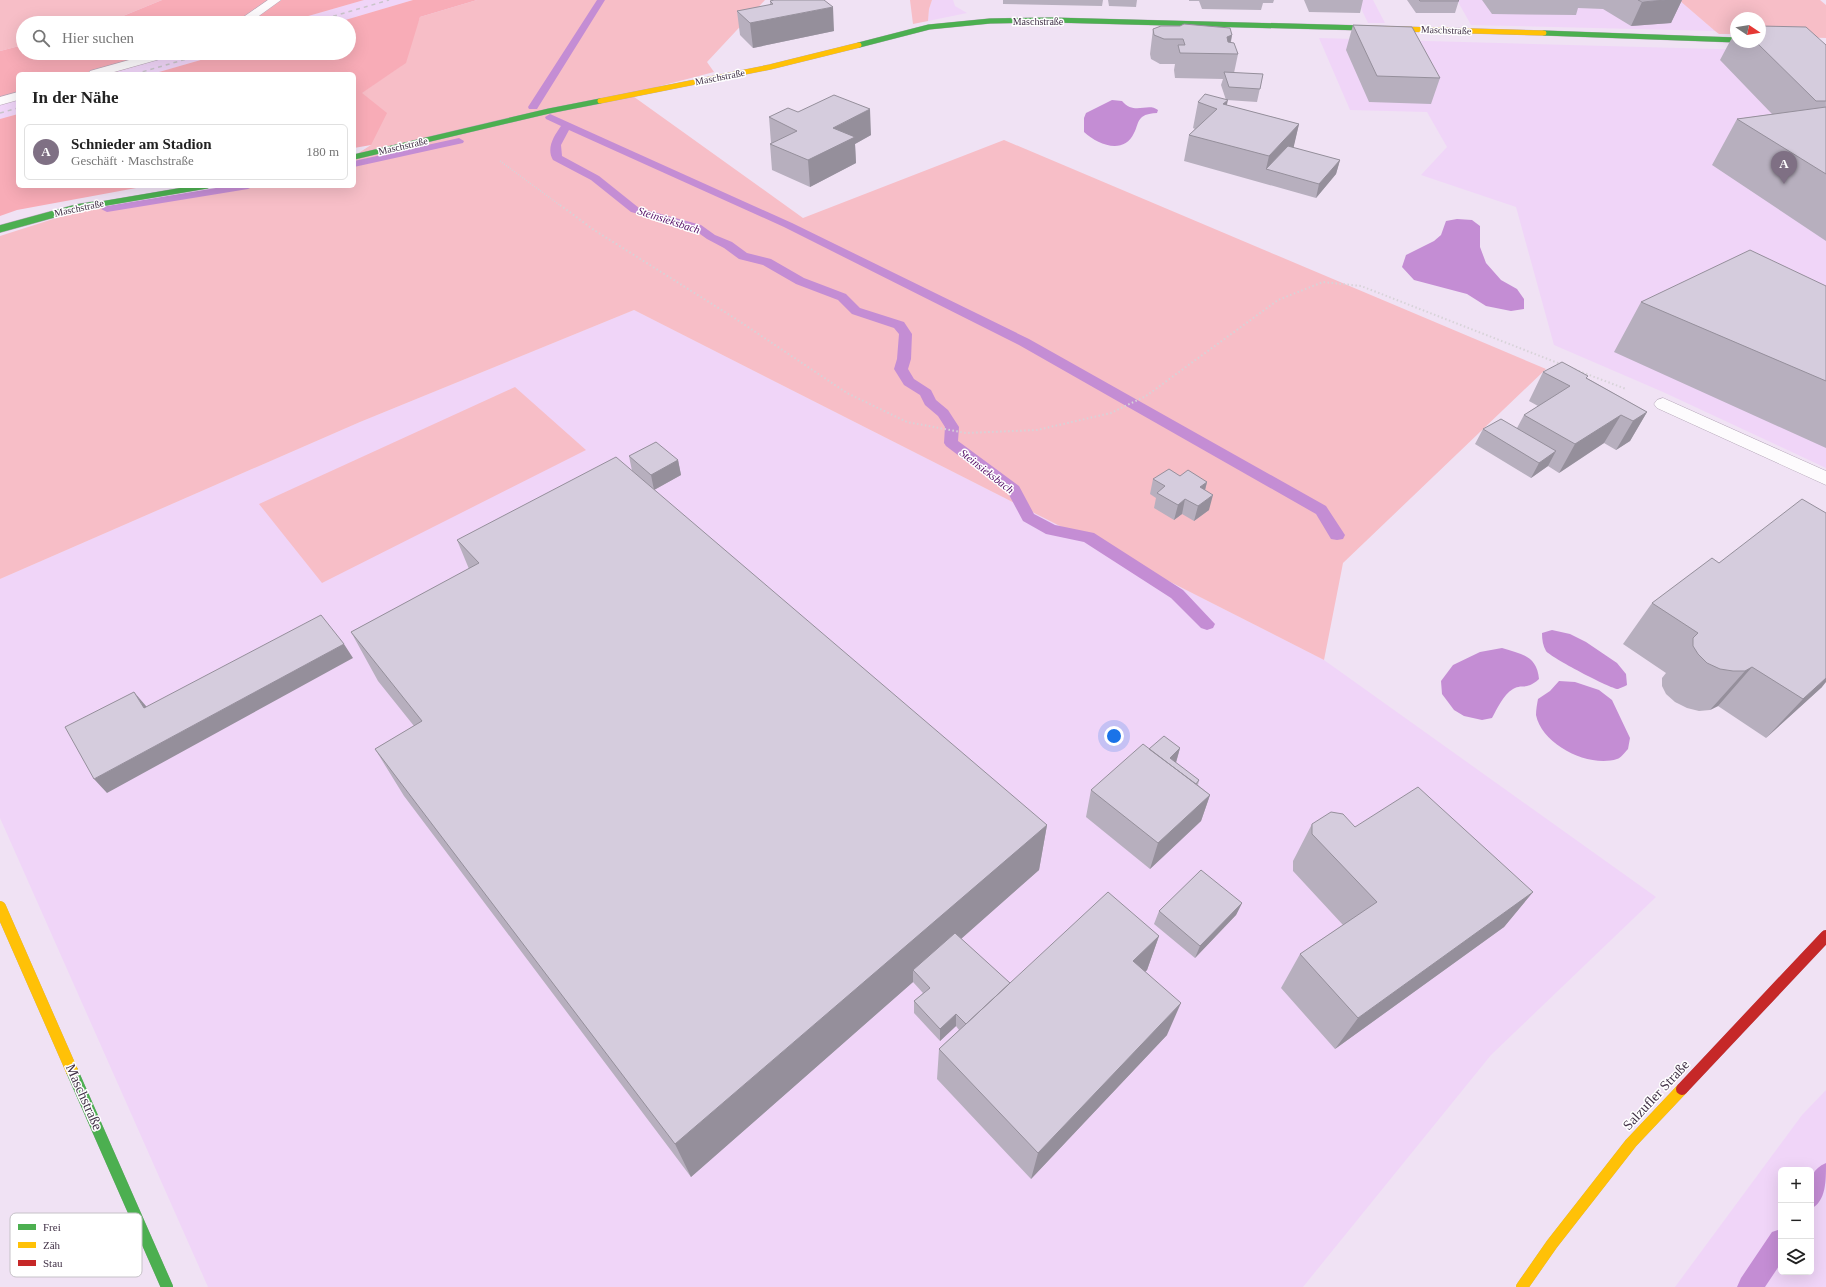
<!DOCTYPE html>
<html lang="de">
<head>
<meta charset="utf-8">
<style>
	:root { --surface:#fff; --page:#f6f6f6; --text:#222; --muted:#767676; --line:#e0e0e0; --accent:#7f7084 }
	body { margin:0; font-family:Georgia,serif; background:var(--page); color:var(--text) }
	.controls { position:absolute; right:12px; bottom:12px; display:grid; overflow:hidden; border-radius:6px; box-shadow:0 4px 16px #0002 }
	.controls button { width:36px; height:36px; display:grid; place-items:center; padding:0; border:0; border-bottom:1px solid var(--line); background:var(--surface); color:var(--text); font:20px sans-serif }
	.compass { position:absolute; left:1730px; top:12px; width:36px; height:36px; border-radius:50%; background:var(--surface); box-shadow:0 4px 16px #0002; rotate:102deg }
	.you { position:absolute; left:1114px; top:736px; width:14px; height:14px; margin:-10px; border:3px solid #fff; border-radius:50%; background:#1a73e8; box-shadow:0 0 0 6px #1a73e833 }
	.badge { display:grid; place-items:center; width:26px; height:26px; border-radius:50%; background:var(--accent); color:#fff; font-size:13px; font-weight:700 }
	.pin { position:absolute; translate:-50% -33px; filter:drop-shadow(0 1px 2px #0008) }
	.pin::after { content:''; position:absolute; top:21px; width:14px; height:12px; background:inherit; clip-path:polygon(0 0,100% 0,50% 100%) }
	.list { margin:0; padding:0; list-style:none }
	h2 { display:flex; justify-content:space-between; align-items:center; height:52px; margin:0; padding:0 16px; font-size:17px }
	h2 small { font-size:13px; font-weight:400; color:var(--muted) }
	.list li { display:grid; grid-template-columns:26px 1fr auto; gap:12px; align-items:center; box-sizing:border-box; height:56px; margin:0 8px 8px; padding:0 8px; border:1px solid var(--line); border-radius:6px }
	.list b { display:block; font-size:15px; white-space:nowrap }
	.list p { margin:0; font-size:13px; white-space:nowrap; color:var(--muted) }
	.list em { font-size:13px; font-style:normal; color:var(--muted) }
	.icon { flex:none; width:22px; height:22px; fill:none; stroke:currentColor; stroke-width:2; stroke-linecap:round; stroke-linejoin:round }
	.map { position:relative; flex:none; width:1826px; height:1287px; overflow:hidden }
	.search { position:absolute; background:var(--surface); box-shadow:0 4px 16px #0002; left:16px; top:16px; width:340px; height:44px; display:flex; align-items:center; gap:10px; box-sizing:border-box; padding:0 14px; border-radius:22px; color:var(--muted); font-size:15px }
	.panel { position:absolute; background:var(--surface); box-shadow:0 4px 16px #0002; left:16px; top:72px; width:340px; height:116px; border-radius:6px }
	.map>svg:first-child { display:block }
	.built { fill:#f0d5f8; fill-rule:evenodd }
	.green { fill:#f7bec7 }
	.forest { fill:#f8acb7 }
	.water { fill:#c48dd4 }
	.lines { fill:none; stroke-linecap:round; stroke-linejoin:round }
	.stream { fill:#c48dd4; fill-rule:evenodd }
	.lane-casing { stroke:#b5a8b9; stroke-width:1 }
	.street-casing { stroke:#b5a8b9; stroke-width:1 }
	.fast-far2-casing { stroke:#b5a8b9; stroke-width:5.5 }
	.fast-far1-casing { stroke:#b5a8b9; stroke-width:8 }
	.fast-casing { stroke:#b5a8b9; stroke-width:12 }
	.slow-far1-casing { stroke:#b5a8b9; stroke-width:5.5 }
	.slow-casing { stroke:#b5a8b9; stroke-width:12 }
	.jam-casing { stroke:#b5a8b9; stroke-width:12 }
	.path-far1 { stroke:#d7d3d8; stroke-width:1.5; stroke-dasharray:1 1.5; stroke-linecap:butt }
	.path { stroke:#d7d3d8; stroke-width:2; stroke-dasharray:1.5 2.5; stroke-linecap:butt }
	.lane { fill:#fdfbfd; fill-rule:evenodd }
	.street { fill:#fdfbfd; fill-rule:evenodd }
	.fast-far2 { stroke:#4caf50; stroke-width:5 }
	.fast-far1 { stroke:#4caf50; stroke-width:7 }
	.fast { stroke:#4caf50; stroke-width:12 }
	.slow-far1 { stroke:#ffc107; stroke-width:5 }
	.slow { stroke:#ffc107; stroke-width:12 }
	.jam { stroke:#c62828; stroke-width:12 }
	.rail { stroke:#c9c5ca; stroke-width:1.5; stroke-dasharray:4 4; stroke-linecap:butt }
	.wall { fill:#b7afbe }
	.shaded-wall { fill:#958f9b }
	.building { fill:#d5ccdd; stroke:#958f9b }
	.labels { text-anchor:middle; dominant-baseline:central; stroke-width:3; stroke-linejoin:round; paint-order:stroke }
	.far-street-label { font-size:10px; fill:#423247; stroke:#fff }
	.far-water-label { font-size:11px; font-style:italic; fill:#540d66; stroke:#fff }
	.near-street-label { font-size:14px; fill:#423247; stroke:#fff }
	.key { fill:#fff; stroke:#c6c2c8; stroke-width:1 }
	.key-label { font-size:11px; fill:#423247 }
</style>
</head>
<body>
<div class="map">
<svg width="1826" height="1287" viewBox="0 0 1826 1287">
	<rect width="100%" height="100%" fill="#f0e2f4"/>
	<!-- built -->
	<path class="built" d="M364 0H413L335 23H284Z
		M932 0H953L955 6 967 13 928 21 929 9Z
		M1357 0H1373L1385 23H1368Z
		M1457 0H1679L1715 31 1471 25Z
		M1319 38 1826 52V468L1663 392 1554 345 1516 207 1421 175 1447 147 1427 112 1350 110Z
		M181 53H225L152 74H108Z
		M18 100V114L0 119V105Z
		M634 310 1324 660 1656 897 1491 1055 1303 1287H208L0 818V579L360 422Z
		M1826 1090V1287H1675L1802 1115ZM1781 1170H1811V1272H1781Z"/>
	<!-- green -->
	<path class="green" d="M0 0H162L106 23H23V45L0 51Z
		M477 0H765L707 62 714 72 630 94 803 218 1004 140 1546 369 1343 563 1324 660 634 310 360 422 0 579V236L75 212 239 186H354V156L371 145 361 93 401 66 420 17Z
		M910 0H932L929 9 928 21 913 24Z
		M1679 0H1820L1826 5V38L1760 36V18H1736V34H1719L1715 31Z
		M515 387 586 450 322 583 259 504Z"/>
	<!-- forest -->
	<path class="forest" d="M162 0H364L284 23H106Z
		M413 0H477L420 17 406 63 362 93 387 113 371 145 354 148V74H152L225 53H349V23H335Z
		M23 45V53H181L108 74H18V100L0 105V51Z
		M18 114V186H147L17 210 0 216V119Z"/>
	<!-- water -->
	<path class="water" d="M1112 100 1122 101C1135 116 1147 102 1158 110L1157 113C1152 113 1146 114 1142 117 1137 121 1137 128 1134 133 1124 155 1098 145 1084 132V118L1086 113Z
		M1457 219 1472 220 1480 226V247L1486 263 1501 280 1517 289 1524 299V309L1511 311 1486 306 1467 294 1414 280 1402 267 1406 255 1434 241 1441 235 1446 221Z
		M1552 630 1570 634 1586 642 1617 663 1626 674 1627 685C1625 686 1621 688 1618 689 1611 689 1550 657 1546 651 1543 646 1542 640 1542 633Z
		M1502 648C1522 654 1537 656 1539 679 1526 691 1523 683 1513 689 1503 695 1497 709 1492 718L1482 720 1464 716 1454 710 1442 694 1441 681 1453 665 1480 652Z
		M1559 681 1575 682 1599 690 1612 700 1630 738 1628 749C1625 752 1621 758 1617 759 1589 768 1542 745 1536 715 1536 710 1537 704 1538 699L1550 691Z"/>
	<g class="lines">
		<!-- stream -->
		<path class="stream" d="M597 0H605L537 109H529L528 107Z
			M550 114 792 223 1029 339 1326 506 1345 535 1343 539 1337 540 1331 539 1316 514 1019 345 784 227 569 130 561 145 562 156 599 176 639 208 701 225 715 235 732 242 747 253 771 259 804 278 846 294 860 308 904 322 912 334 911 359 908 369 914 379 931 390 936 400 948 410 959 427 958 441 1019 486 1034 514 1055 525 1094 533 1183 590 1215 624 1213 628 1207 630 1201 628 1171 598 1084 542 1046 534 1023 521 1008 493 946 446 944 443 945 427 938 416 925 405 920 395 904 385 894 369 897 359 899 334 894 328 852 314 838 300 796 284 763 265 739 259 724 248 707 239 693 229 631 212 591 180 553 160C546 148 554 136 561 126L546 119 545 117Z
			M459 138 464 141 463 143 354 167V161Z
			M228 186H254L248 189 107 212 101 209 107 206Z
			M1826 1163C1826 1182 1826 1201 1811 1209 1811 1190 1805 1172 1826 1163Z
			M1781 1229V1263L1765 1287H1737L1741 1278 1772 1232Z"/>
		<defs>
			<path id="lane" d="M1663 398 1826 471V485L1657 408 1654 404 1657 400Z"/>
			<path id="street" d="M268 0H281L249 23H235Z
				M154 53H173L171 56 107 74H88L90 71Z
				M18 92V100L0 105V97Z"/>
			<path id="fast-far2" d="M1544 33 1736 40
				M859 45 929 27 990 21 1052 20 1364 28
				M354 157 549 111 600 101
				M89 206 207 186"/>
			<path id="fast-far1" d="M0 229 76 208 95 205"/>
			<path id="fast" d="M72 1071 167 1287"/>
			<path id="slow-far1" d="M1364 28 1544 33
				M600 101 770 67 859 45"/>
			<path id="slow" d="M0 907 72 1071
				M1522 1287 1552 1244 1631 1143 1682 1089"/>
			<path id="jam" d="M1682 1089 1826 936"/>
		</defs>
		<!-- lane casing -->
		<use href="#lane" class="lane-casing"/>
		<!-- street casing -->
		<use href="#street" class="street-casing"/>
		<!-- fast-far2 casing -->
		<use href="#fast-far2" class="fast-far2-casing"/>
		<!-- fast-far1 casing -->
		<use href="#fast-far1" class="fast-far1-casing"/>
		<!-- fast casing -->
		<use href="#fast" class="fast-casing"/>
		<!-- slow-far1 casing -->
		<use href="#slow-far1" class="slow-far1-casing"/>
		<!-- slow casing -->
		<use href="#slow" class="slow-casing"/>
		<!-- jam casing -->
		<use href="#jam" class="jam-casing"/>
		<!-- path-far1 -->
		<path class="path-far1" d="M500 161 561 206"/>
		<!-- path -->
		<path class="path" d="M560 205 594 230 736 319 847 393 907 422 966 433 1037 430 1111 413 1146 396 1278 300 1323 282 1361 286 1563 365
			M1571 368 1626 389"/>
		<!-- lane -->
		<use href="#lane" class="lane"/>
		<!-- street -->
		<use href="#street" class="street"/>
		<!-- fast-far2 -->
		<use href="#fast-far2" class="fast-far2"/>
		<!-- fast-far1 -->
		<use href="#fast-far1" class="fast-far1"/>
		<!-- fast -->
		<use href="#fast" class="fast"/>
		<!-- slow-far1 -->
		<use href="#slow-far1" class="slow-far1"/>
		<!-- slow -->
		<use href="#slow" class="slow"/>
		<!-- jam -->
		<use href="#jam" class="jam"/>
		<!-- rail -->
		<path class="rail" d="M310 23 389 0
			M135 74 207 53
			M0 113 18 108"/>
	</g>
	<!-- wall -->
	<path class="wall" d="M1003 0H1103L1102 6 1003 4Z
		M1108 0H1137L1136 7 1109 6Z
		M1189 0H1274L1273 3H1263L1261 10 1202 9 1199 1H1189Z
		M1304 0H1363L1360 13 1309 12Z
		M1407 0H1459L1455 13H1416Z
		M1482 0H1682L1671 23 1631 26 1603 9 1578 8 1576 15 1492 14Z
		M770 1 834 31 753 48 740 35 737 11 770 5Z
		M1353 25 1440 78 1431 104 1369 102 1346 50Z
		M1153 29 1232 35 1231 42 1238 54 1234 73 1263 74 1257 102 1227 100V105L1299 124 1293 148 1340 160 1336 174 1316 198 1184 161 1189 135 1195 129 1193 128 1198 102 1226 100 1221 85 1223 79 1175 78 1174 70 1175 64H1160L1151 59 1150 54Z
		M1736 30V42H1760L1826 45V241L1712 165 1737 119 1772 114 1720 60Z
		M798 112 871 135 855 144 856 163 810 187 772 170 770 144 771 143 769 117Z
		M1826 286V448L1614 352 1641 302Z
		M1543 372 1587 378 1647 412 1630 441 1616 450 1604 443 1559 473 1548 466 1531 478 1475 444 1483 429 1517 428 1524 415 1538 406 1529 401Z
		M629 456 678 460 681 475 654 490 632 471Z
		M1153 479 1207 482 1205 491 1209 510 1194 521 1182 514 1174 520 1154 508 1156 498 1150 494Z
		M457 540 1047 825 1039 870 961 939 1010 983 1159 936 1147 970 1145 972 1167 1035 1031 1179 937 1079 939 1049 959 1030 956 1026 940 1041 914 1013V1001L923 993 913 982 691 1177 404 796 375 749 414 726 378 681 351 632 469 569Z
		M1652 603 1822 687 1766 738 1718 706 1710 710 1699 711 1687 708 1675 702 1666 694 1662 686V678L1666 673 1623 644Z
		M1180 748 1176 763 1199 780 1198 785 1210 795 1201 821 1150 869 1086 817 1091 790 1149 749Z
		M1312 824 1355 827 1533 892 1504 927 1335 1049 1281 988 1300 954 1343 925 1293 871V861Z
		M1242 903 1236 915 1195 958 1154 924 1159 911Z"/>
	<!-- shaded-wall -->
	<path class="shaded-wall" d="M1665 0H1682L1671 23 1631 26 1642 2Z
		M833 7 834 31 753 48 750 23Z
		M1232 35 1228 54 1227 37Z
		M1228 100 1222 126 1223 104Z
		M870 109 871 135 855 144 856 163 810 187 808 160 833 128Z
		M1299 124 1293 150 1266 169 1269 156Z
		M1340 160 1336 174 1316 198 1319 184Z
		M1647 412 1630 441 1616 450 1633 421Z
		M1621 415 1604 443 1559 473 1575 444Z
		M1556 451 1548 466 1531 478 1539 463Z
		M678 460 681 475 654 490 651 475Z
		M1207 482 1203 497 1200 487Z
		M1213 495 1209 510 1194 521 1198 506Z
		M1185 499 1182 514 1174 520 1178 505Z
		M344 644 353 658 107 793 94 779Z
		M1752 667 1718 706 1710 710 1745 671Z
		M1826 678V682L1822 687 1766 738 1803 699Z
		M134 692 146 706 156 722 144 708Z
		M1180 748 1176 762 1165 772 1170 758Z
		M1210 795 1201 821 1150 869 1158 843Z
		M1047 825 1039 870 919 976 913 970V982L691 1177 675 1144Z
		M1533 892 1504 927 1335 1049 1358 1018Z
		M1242 903 1236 915 1195 958 1200 946Z
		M1159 936 1147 970 1122 995 1133 961Z
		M1181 1003 1167 1035 1031 1179 1038 1153Z
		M956 1014V1026L940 1041V1029Z"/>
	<!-- building -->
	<path class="building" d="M774 0H824L833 7 750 23 737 11 773 4 770 1Z
		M1419 0H1458L1459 1H1420Z
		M1638 0H1666L1642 2Z
		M1184 24 1230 28 1232 35 1227 37 1228 42 1234 43 1238 54 1180 53 1178 45H1185L1183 39H1164L1154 35 1153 29 1161 26H1180Z
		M1353 25 1412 27 1440 78 1377 76Z
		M1760 26 1806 27 1826 45V101H1816L1756 42H1760Z
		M1224 72 1263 74 1260 89 1229 87Z
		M1205 94 1228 100 1223 104 1299 124 1269 156 1189 135 1217 109 1198 102Z
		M834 95 870 109 833 128 855 137 808 160 770 144 797 131 769 117 788 108 798 112Z
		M1826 107V174L1737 119Z
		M1288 146 1340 160 1319 184 1266 169Z
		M1750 250 1826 286V381L1641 302Z
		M1562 362 1588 376 1586 378 1647 412 1633 421 1621 415 1575 444 1524 415 1570 386 1543 372Z
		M1501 419 1556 451 1539 463 1483 429Z
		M656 442 678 460 651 475 629 456Z
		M616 457 1047 825 675 1144 375 749 422 721 351 632 479 563 457 540Z
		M1169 469 1180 476 1188 470 1207 482 1200 487 1213 495 1198 506 1185 499 1178 505 1157 493 1165 486 1153 479Z
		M1802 499 1826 513V678L1803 699 1752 667 1745 671H1733L1720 669 1707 663 1698 654 1693 646V638L1698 633 1652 603 1712 558 1719 563Z
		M321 615 344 644 94 779 65 727 134 692 144 708Z
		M1164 736 1180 748 1170 758 1199 780 1196 784 1149 749Z
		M1143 744 1210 795 1158 843 1091 790Z
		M1418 787 1533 892 1358 1018 1300 954 1377 902 1312 834V824L1331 812 1343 814 1355 827Z
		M1201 870 1242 903 1200 946 1159 911Z
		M1108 892 1159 936 1133 961 1181 1003 1038 1153 939 1049Z
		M955 933 1010 983 966 1024 956 1014 940 1029 914 1001 930 988 913 970Z"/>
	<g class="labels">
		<!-- far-street labels -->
		<g class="far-street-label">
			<text x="1038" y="21">Maschstraße</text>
			<text transform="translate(1446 30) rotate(2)">Maschstraße</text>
			<text transform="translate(720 77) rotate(-11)">Maschstraße</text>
			<text transform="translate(403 146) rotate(-13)">Maschstraße</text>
			<text transform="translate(79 208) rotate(-12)">Maschstraße</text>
		</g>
		<!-- far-water labels -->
		<g class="far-water-label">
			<text transform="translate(669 220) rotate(18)">Steinsieksbach</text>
			<text transform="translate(987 471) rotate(38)">Steinsieksbach</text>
		</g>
		<!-- near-street labels -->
		<g class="near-street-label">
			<text transform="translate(1656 1095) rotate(-47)">Salzufler Straße</text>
			<text transform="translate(84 1097) rotate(66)">Maschstraße</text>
		</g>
	</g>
	<!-- legend -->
	<rect x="10" y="1213" width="132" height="64" rx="6" class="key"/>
	<rect x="18" y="1224" width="18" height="6" fill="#4caf50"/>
	<rect x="18" y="1242" width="18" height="6" fill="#ffc107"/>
	<rect x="18" y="1260" width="18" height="6" fill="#c62828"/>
	<g class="key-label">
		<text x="43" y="1231">Frei</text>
		<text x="43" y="1249">Zäh</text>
		<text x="43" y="1267">Stau</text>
	</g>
</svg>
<div class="controls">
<button>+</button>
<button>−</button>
<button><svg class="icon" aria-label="layers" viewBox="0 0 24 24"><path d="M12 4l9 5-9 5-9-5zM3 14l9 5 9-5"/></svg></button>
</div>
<svg class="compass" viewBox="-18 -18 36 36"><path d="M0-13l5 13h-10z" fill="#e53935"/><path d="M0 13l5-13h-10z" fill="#767676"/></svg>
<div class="you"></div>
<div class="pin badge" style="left:1784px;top:184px">A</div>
<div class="search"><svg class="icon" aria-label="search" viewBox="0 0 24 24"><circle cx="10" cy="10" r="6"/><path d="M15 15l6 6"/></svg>Hier suchen</div>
<section class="panel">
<h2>In der Nähe<small></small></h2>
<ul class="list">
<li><span class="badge">A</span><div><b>Schnieder am Stadion</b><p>Geschäft · Maschstraße</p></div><em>180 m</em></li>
</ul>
</section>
</div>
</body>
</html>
